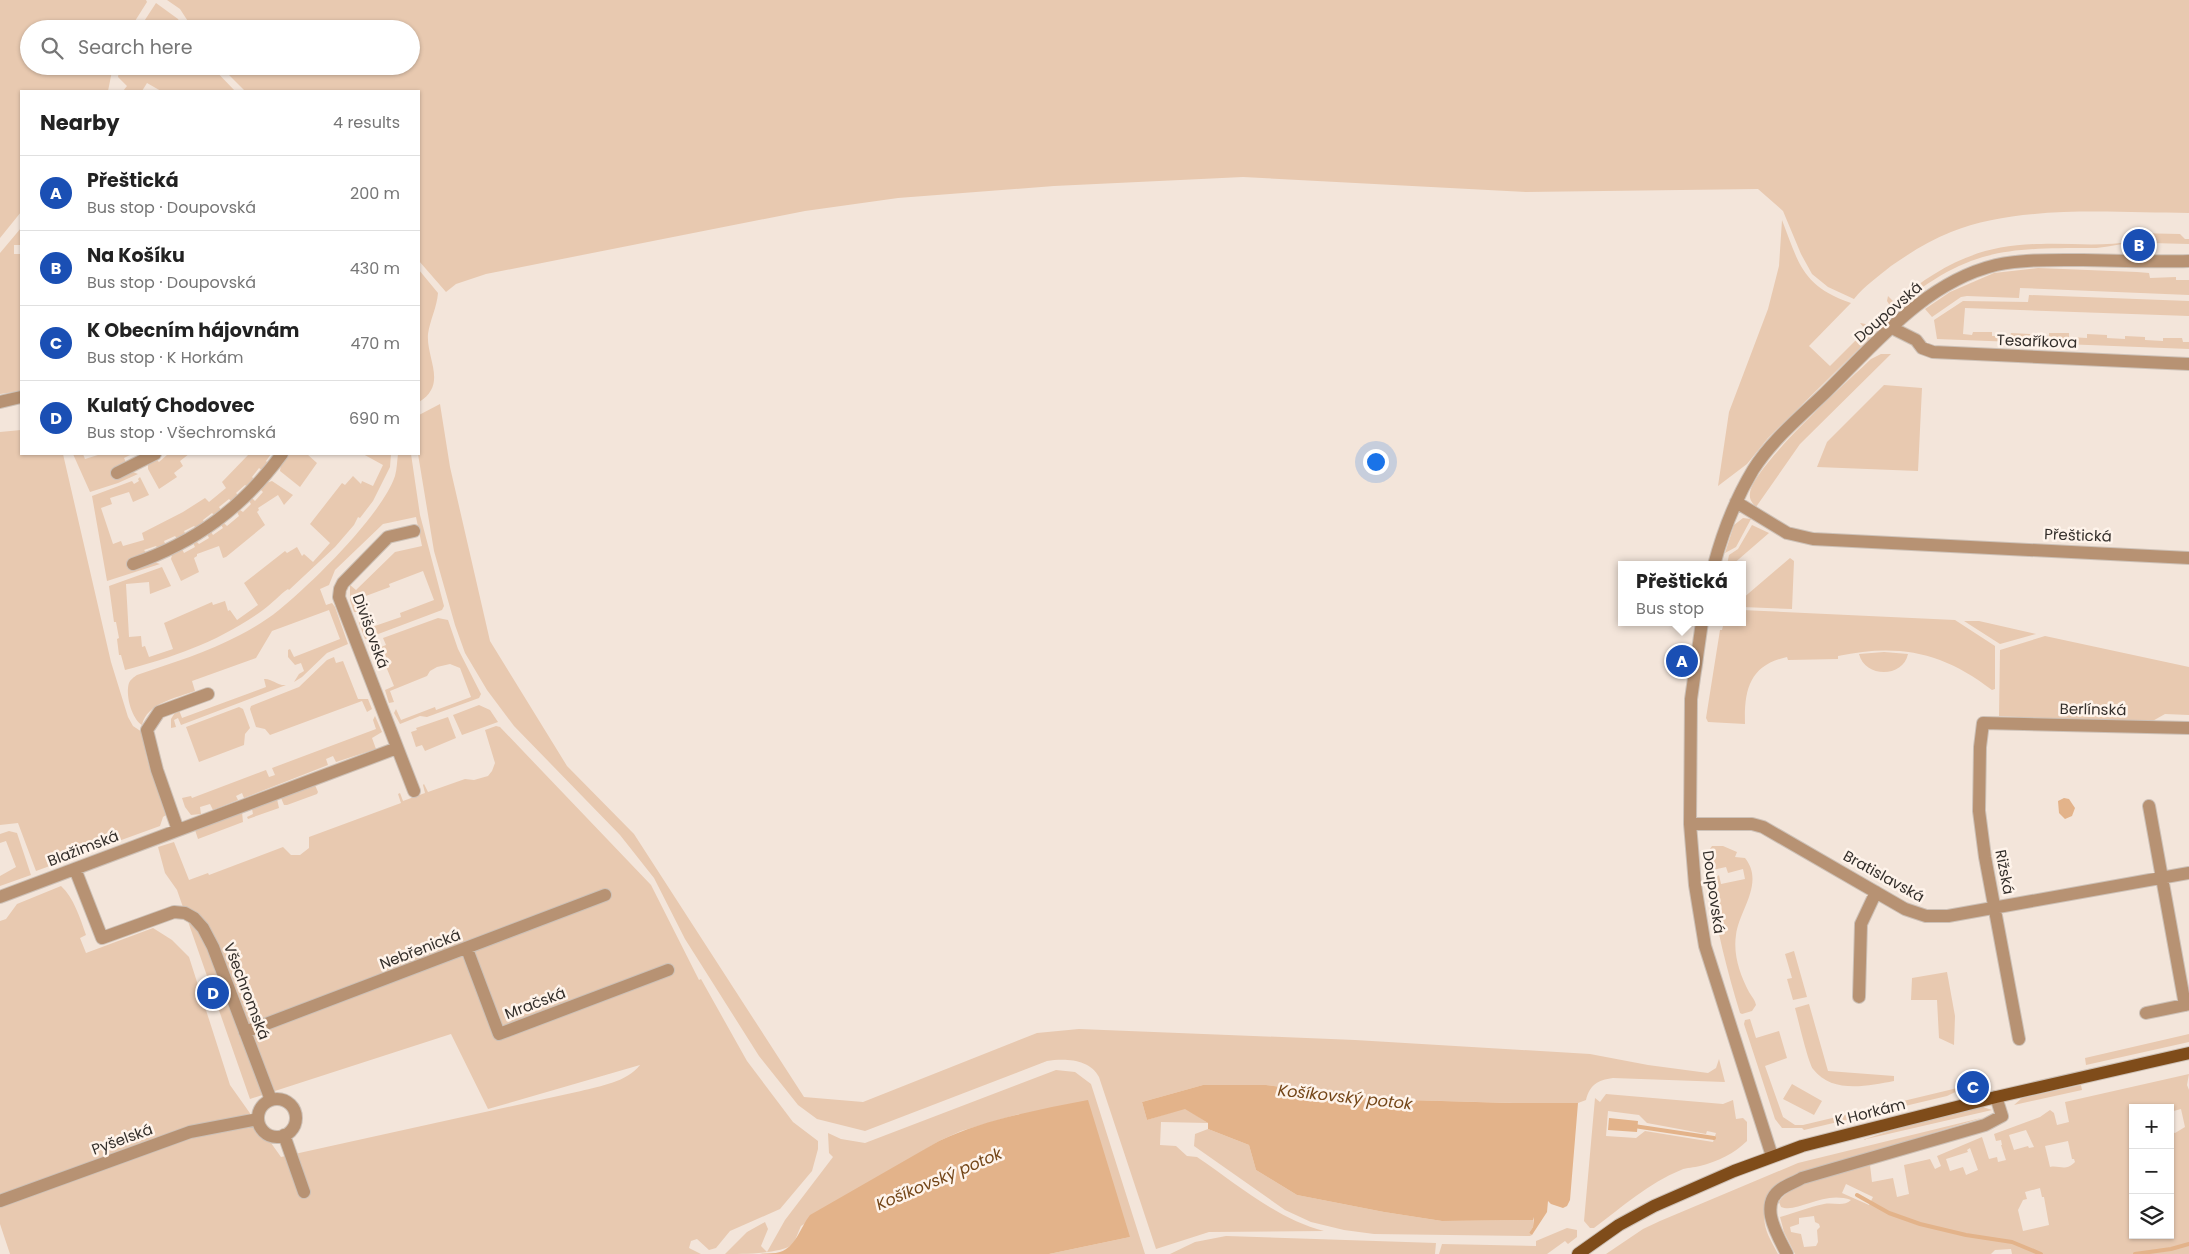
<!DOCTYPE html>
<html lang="en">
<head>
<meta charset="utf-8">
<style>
	:root { --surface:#fff; --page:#f6f6f6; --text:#222; --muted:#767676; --line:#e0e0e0; --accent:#387d8a }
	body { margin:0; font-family:Poppins,sans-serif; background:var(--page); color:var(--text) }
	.controls { position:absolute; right:15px; bottom:15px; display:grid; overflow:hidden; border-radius:0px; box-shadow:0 1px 4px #0004 }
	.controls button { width:45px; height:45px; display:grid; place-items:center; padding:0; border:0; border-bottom:1px solid var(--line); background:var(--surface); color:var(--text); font:25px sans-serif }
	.you { position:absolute; left:1375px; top:461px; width:18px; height:18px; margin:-12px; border:4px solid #fff; border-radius:50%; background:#1a73e8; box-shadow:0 0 0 8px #1a73e833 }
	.badge { display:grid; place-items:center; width:32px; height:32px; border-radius:50%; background:var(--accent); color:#fff; font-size:16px; font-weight:700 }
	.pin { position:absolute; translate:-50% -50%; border:2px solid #fff; box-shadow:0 1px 5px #0006 }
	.popup { position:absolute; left:1618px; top:561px; width:128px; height:65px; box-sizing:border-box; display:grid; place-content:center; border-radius:0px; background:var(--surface); filter:drop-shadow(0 1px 4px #0005); font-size:16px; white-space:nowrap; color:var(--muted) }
	.popup b { font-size:19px; color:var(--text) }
	.popup::after { content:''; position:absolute; left:50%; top:100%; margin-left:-10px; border:10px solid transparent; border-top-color:var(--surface) }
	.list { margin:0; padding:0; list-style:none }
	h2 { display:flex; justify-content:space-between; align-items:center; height:65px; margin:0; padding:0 20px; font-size:21px }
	h2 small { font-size:16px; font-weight:400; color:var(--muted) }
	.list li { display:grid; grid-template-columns:32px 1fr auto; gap:15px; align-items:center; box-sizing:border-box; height:75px; padding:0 20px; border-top:1px solid var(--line) }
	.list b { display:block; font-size:19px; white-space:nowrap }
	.list p { margin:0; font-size:16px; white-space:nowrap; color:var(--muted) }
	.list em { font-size:16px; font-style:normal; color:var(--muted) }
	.icon { flex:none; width:28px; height:28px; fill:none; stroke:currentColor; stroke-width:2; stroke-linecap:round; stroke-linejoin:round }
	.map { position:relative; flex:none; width:2189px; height:1254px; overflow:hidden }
	.search { position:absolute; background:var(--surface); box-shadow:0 1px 4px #0004; left:20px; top:20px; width:400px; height:55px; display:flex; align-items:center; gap:12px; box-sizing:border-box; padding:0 18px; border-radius:28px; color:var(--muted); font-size:19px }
	.panel { position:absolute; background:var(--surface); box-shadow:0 1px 4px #0004; left:20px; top:90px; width:400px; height:365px; border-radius:0px }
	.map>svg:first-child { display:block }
	.green { fill:#e8c9b0; fill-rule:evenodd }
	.water { fill:#e3b38a }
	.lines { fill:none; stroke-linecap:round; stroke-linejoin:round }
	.stream { stroke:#e3b38a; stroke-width:4 }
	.minor-casing { stroke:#cdc1b7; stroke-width:14 }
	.major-casing { stroke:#cdc1b7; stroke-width:14 }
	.minor { stroke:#b79273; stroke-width:12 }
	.major { stroke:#7f4c1a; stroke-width:12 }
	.labels { text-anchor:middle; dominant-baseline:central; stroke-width:5; stroke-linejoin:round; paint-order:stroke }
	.street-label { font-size:15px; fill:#342f2b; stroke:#fef3ea }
	.water-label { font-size:16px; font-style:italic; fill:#744618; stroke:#fef3ea }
</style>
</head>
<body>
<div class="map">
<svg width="2189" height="1254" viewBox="0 0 2189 1254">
	<rect width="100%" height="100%" fill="#f3e5da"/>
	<!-- green -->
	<path class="green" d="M0 0H146L147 2 130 29H29V66H113L108 91H21V212L0 238Z
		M167 0H2189V213C2115 213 2020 204 1951 232 1930 240 1910 253 1891 266 1879 276 1864 286 1854 299L1828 287 1812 274 1801 254 1783 211 1758 189 1526 192 1243 177 1054 186 898 198 805 211 486 274 456 284 446 292 419 261V91H245L220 66H411V29H193L180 9Z
		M156 3 178 19 184 29H139Z
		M120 66H211L235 91H161L147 83 142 91H123L127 86 118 77Z
		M1782 220C1799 264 1802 286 1851 303L1809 346 1830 366 1866 330 1860 323 1871 325 1875 333 1768 438 1747 464 1718 486 1729 412 1768 309 1779 266Z
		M21 228V245H14V254H21V391L0 394V253Z
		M2134 233 2180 234 2185 239H2189V244L2151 243V240H2141L2140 243C2124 242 2107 248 2091 248 1999 248 1966 250 1893 310L1887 301 1888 296 1895 303C1940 265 1981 244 2041 244 2072 243 2103 247 2134 241Z
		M2038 268 2137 272 2149 273 2150 278 2176 277V280H2189V295L2020 288 2019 298 1967 296 1961 297 1932 317 1925 309 1950 292 1994 273Z
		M419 270 438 293C437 307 430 320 428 334 426 359 448 384 419 402Z
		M2029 295 2189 301V316L1965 308 1963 334 1972 335 1973 332H1992V336H2010L2011 333 2030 334V337L2039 338 2040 335 2049 336V333H2069V337L2087 338V334L2107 335V338L2125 339V336L2145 337V340L2163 341V338H2182L2183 342H2189V349L1937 339 1934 320 1963 301 2028 302Z
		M1881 354H1891L1800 444 1756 507C1752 503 1749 499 1750 493 1753 466 1848 381 1871 359Z
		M1884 385 1922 388 1918 471 1817 467 1827 442Z
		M440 404 450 467 490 641 567 766 634 834 804 1097 863 1102 1037 1033 1079 1029 1355 1040 1590 1054 1648 1065 1708 1073 1716 1068 1719 1059 1725 1082 1613 1078C1597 1080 1590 1085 1586 1100L1578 1103H1513L1373 1099 1266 1085H1203L1142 1102 1147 1120 1185 1108 1208 1123 1161 1122 1160 1145 1176 1146 1187 1156 1197 1157C1237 1184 1277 1219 1324 1231L1209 1232 1156 1249 1099 1077C1090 1059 1065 1058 1047 1061L865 1131 817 1119 798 1105 759 1056 685 939 654 878 620 835 514 726 487 690 465 653 455 625 434 551 418 454 419 415Z
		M21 430V454H63L111 662 128 717 133 726 142 732 147 759 166 815 163 817 160 826 36 871 18 823 0 825V432Z
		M73 454H83L85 459 101 454H132L124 458 127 464 118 479 133 472 138 474 118 483 90 492Z
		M168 454H189L180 461 183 466 174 473 177 477 159 489 148 469V465L156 459 159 462Z
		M249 454H271L266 461 269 464 263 471 259 468 252 477 255 480 248 487 245 485 236 493 239 496 232 502 229 499 219 507 222 511 215 516 212 513 203 520 205 524 197 529 194 526 184 531 186 535 178 540 175 536 164 541 166 546 158 549 156 546 144 550 154 562 160 564 107 581 92 496 132 481 134 484 139 481 138 479 140 477 149 495 133 502 129 492 110 498 112 504 101 508 113 544 121 541 123 546 144 540 142 533 183 512 205 498 209 502 226 488 222 482Z
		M288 454H307L317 463 300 487 280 471 281 464Z
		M363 454H391L390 467 373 501 360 518 358 517 354 525 335 547 289 590 288 589C279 595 273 603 263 610 220 641 174 657 125 670L121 655H119L117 639 119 638 116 622H114L109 586 162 567 171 586 150 594 149 582 126 584 129 637 141 636 142 647 145 646 149 657 173 649 164 623 212 602 213 605 225 601 228 611 230 610 237 620 258 605 244 583 285 551 287 553 297 547 302 556 304 554 313 562 330 543 310 524 342 483 345 485 353 476 361 484 362 481 373 486 383 465Z
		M398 454H411L420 515 444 606 442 610 365 639 359 623 362 619 366 629 401 617 400 613 434 600 423 571 389 584 390 587 355 600 359 612H354L350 600V585L356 590 395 552 422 546 416 517 383 524 335 570 329 585 320 589 326 605 332 603 335 607 348 644 327 653 302 677 294 682 299 674 304 671 301 663 295 665 288 657V650L290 649 294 657 340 639 329 610 272 631 256 658 192 681 195 691C176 698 147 703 142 725 132 719 125 695 129 683 130 680 134 677 137 675 172 663 208 652 240 635 253 628 267 620 279 610 311 584 382 515 395 476 397 469 397 461 398 454Z
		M272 481 293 495 284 505 278 495 258 508 259 510 257 512 265 525 226 557 223 558 219 546 197 554V556L194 558 199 572 181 581 171 559 172 555 182 549 184 553 195 547 193 543 196 541 199 544 209 538 207 534 211 532 213 535 223 528 221 525 224 523 227 526 239 516 237 512 240 510 243 512 251 504 249 501 252 498 255 501 263 492 260 489 266 483Z
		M1743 518 1751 519 1736 547 1725 553 1734 525Z
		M1752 525 1769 533 1732 565H1727L1729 555 1738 549Z
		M1790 558 1794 561 1792 609 1742 607V599Z
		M1742 610 1955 620 1995 646V689L1992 690C1943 652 1898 643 1838 656V659L1788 660 1787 657C1750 665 1744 689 1745 724L1708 722 1706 718 1720 630H1722L1724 622H1742Z
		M438 618 448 620 458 649 481 694 479 698 427 717 420 716 400 724 394 713 396 709 401 720 435 707 436 710 471 697 460 668 450 664 437 667 430 671 427 676 390 691 394 702 389 703 385 690 394 686 376 642 378 640 381 647 386 645 383 638Z
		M1964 621H1979L2036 634 2000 644Z
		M2045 636 2189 667V715L2165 714 2149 723 1999 716 2000 650Z
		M1884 652 1908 654C1903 678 1865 678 1859 654Z
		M334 657 336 663 343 661 358 699H368L372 709 367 712 362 701 270 735 265 729 256 727 250 709 251 706 299 687 327 660Z
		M264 679C271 678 278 686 286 685L181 725 178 718 174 720 176 727 171 728V719L176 711 179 710 182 718 266 687Z
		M479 705 490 710 498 722 462 735 453 715Z
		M239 707 243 709 250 728 245 734 244 745 199 762 186 727Z
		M375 716 382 732 372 738 376 749 336 762 333 756 326 759 328 765 244 798 242 793 236 796 238 800 213 810 210 804 200 807 201 814 191 815 185 807 182 798 191 796 192 798 266 770 269 777 275 775 272 768 376 729 373 720Z
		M448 717 456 738 425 751 422 745 416 747 411 732 417 730 416 728Z
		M496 726 500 727 651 885 699 980 701 979 747 1061 793 1122 818 1141V1149L812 1171 780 1209 730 1231 716 1248 709 1250 697 1239 691 1241 689 1248 701 1254H10L0 1224V921L6 919 17 904 61 886C74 898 80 918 86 935L80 938 86 953 153 928 172 940 189 957 230 1085 281 1157 581 1091C600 1086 627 1082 640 1065L488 1109 451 1034 250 1099 177 890 165 873 158 847 174 842 189 880 208 873 209 875 283 847 291 855H300L309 848V837L401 803 398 794 400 793 403 801 425 793 423 785 424 784 428 792 465 779 474 780 488 776 492 771 495 763 485 730Z
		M315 785 318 792 317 794 287 805H284L281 798Z
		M277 799 279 808 248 819 247 817 253 814 252 809Z
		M242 812 243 822 198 839 195 830Z
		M9 831 17 833 31 875 0 886V876L16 867 6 841 0 843V834Z
		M1712 846H1723L1737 852 1735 857 1745 858C1765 883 1739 910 1736 935 1733 955 1740 975 1749 992 1752 997 1755 1000 1756 1005L1752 1011 1742 1014 1740 1013C1727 970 1716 928 1710 883L1719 875 1721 884 1745 879 1743 869 1728 873 1726 867 1708 871 1707 853Z
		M1794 951 1807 997 1793 1000 1787 979 1792 978 1785 954Z
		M1947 972 1955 1016 1954 1045 1939 1038 1937 1000H1911L1912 978Z
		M1809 1004 1828 1071 1894 1076V1081C1867 1086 1832 1094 1813 1069 1808 1062 1798 1019 1795 1008Z
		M1750 1019 1756 1038 1779 1031 1787 1058 1765 1066 1783 1117 1795 1125H1803L1970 1085 1947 1096 1804 1130 1802 1128H1782L1775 1119 1744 1024 1745 1020Z
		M2189 1034V1042L2086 1065 2085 1058Z
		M1056 1070 1075 1072 1091 1084 1145 1254H1049L1130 1237 1019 1114 961 1131 939 1141 801 1226C798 1232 796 1239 793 1244 782 1254 741 1254 725 1254L747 1232 765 1222 768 1229 761 1246 767 1252 785 1220 833 1157 829 1153 828 1133 841 1139 865 1143Z
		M2189 1074 2187 1085 2189 1090V1254H2012L2011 1249 1995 1250 1991 1254H1795L1784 1232 1780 1217C1794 1213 1809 1207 1824 1204 1833 1202 1844 1207 1851 1200 1823 1190 1797 1214 1781 1207L1779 1202C1789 1181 1848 1172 1870 1165L1872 1182 1893 1178 1897 1197 1909 1194 1904 1165 1930 1159 1935 1169 1941 1166 1937 1156 1982 1137 1989 1159 1997 1157 1998 1162 2006 1160 2001 1145H2002L2001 1140 1996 1141 1994 1134 2040 1117 2050 1110 2054 1113 2057 1125 2069 1122 2065 1102ZM2133 1108H2170V1112L2181 1109 2185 1127 2175 1133 2170 1131V1235H2133ZM2026 1130 2034 1147 2029 1148 2028 1146 2014 1150 2009 1135ZM2068 1141 2072 1159H2074L2075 1162C2065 1172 2060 1165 2050 1167L2045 1146ZM1970 1148 1978 1170 1966 1175 1963 1167 1950 1171 1946 1159 1968 1152 1967 1150ZM1846 1184 1873 1197 1869 1205 1842 1193ZM2040 1188 2042 1197H2044L2049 1225 2023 1231 2018 1210 2023 1200 2027 1199 2025 1192ZM1814 1216 1815 1222 1819 1224 1820 1227 1817 1230 1818 1242 1816 1246 1804 1247 1801 1234 1791 1232 1790 1227 1799 1224V1218Z
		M1792 1084 1822 1101 1814 1115 1783 1099Z
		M2081 1085 2082 1090 2014 1105 2022 1098Z
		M1606 1094 1723 1104 1733 1100 1736 1119 1743 1118 1747 1122V1141C1735 1153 1717 1162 1700 1166 1694 1168 1687 1167 1681 1170 1649 1183 1622 1207 1594 1228H1590L1584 1221 1595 1098 1600 1102ZM1608 1111 1639 1115 1647 1123 1706 1134 1707 1131 1716 1133 1713 1142 1645 1131 1636 1138 1606 1136Z
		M1983 1107 1992 1110 1862 1140 1902 1127Z
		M1985 1117 1796 1175C1784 1179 1780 1184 1773 1195 1757 1218 1766 1232 1778 1254H1606L1643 1229 1660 1221 1798 1163Z
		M1208 1129 1249 1145 1256 1170 1297 1195 1384 1212 1442 1221 1533 1220V1227L1529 1233 1532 1235 1530 1236 1374 1234 1344 1230 1311 1222 1285 1210 1194 1146 1195 1134Z
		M1567 1228 1577 1230V1237L1568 1244 1565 1241 1547 1254H1439L1442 1244 1536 1246V1241Z
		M1226 1236 1436 1243 1435 1254H1170L1195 1242Z"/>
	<!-- water -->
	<path class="water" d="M2064 798 2069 799 2075 808 2072 816 2065 819 2059 813 2058 801Z
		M1203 1085H1266L1373 1099 1510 1103H1578L1570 1200 1567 1206 1563 1208 1551 1204 1548 1201 1547 1212 1532 1235 1529 1233 1533 1227 1534 1217 1533 1220 1442 1221 1384 1212 1297 1195 1256 1170 1249 1145 1208 1129V1123L1185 1109 1147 1120 1142 1102Z
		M1088 1100 1130 1237 1049 1254H760C766 1253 774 1254 780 1252 796 1247 800 1228 810 1215L939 1141C986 1119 1037 1110 1088 1100Z
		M1609 1118 1638 1121 1637 1132 1608 1130Z"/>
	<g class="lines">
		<!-- stream -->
		<path class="stream" d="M1634 1126 1714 1138
			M1857 1195 1889 1213 1920 1224 1966 1235 2012 1242 2041 1254
			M2135 1254 2171 1249 2189 1244"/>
		<defs>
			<path id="minor" d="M1892 328 1916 340 1922 348 1933 352 2189 364
				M0 402 21 397
				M117 473 155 454
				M1736 502 1787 533 1813 539 2189 558
				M133 564C196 542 242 508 282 454
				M1714 565C1723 531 1735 500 1753 470 1771 441 1800 417 1825 393 1875 344 1925 282 1996 265 2024 259 2054 260 2083 260 2118 261 2154 262 2189 261
				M1702 622 1691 699 1690 824 1695 885 1705 946 1772 1156
				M414 791 339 597 340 589 343 583 388 537 414 531
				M2149 806 2185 1005
				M1690 824H1752L1763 827 1905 909 1926 916H1948L2189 873
				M178 830 157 770 147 730 159 712 208 694
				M75 869 102 938 174 912 185 913 194 918 203 928 213 947 271 1100
				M0 897 397 748
				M467 949 499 1034 668 970
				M1859 997 1861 924 1876 892
				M2146 1013 2189 1004
				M245 1032 605 895
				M2019 1039 1985 857 1979 811 1980 747 1983 723 2189 728
				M258 1118a19 19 0 1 1 38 0a19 19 0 1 1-38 0Z
				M284 1135 304 1192
				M0 1201 190 1132 258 1119
				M1787 1254C1778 1236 1758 1205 1781 1189 1787 1185 1795 1182 1802 1178L1985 1125 2002 1116 1996 1097"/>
			<path id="major" d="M1578 1254 1619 1225 1654 1206 1734 1171 1802 1146 1996 1097 2189 1053"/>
		</defs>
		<!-- minor casing -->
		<use href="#minor" class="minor-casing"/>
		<!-- major casing -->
		<use href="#major" class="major-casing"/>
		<!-- minor -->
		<use href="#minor" class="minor"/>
		<!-- major -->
		<use href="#major" class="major"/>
	</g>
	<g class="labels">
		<!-- street labels -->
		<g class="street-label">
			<text transform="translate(1888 312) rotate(-41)">Doupovská</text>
			<text transform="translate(2037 341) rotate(2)">Tesaříkova</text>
			<text transform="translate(2078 535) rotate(2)">Přeštická</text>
			<text transform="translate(371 631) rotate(70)">Divišovská</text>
			<text transform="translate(2093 709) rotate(1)">Berlínská</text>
			<text transform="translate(83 848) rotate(-21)">Blažimská</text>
			<text transform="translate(2005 872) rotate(79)">Rižská</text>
			<text transform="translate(1884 876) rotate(29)">Bratislavská</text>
			<text transform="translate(1714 892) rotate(82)">Doupovská</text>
			<text transform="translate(420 949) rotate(-21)">Nebřenická</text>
			<text transform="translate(247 991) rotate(69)">Všechromská</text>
			<text transform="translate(535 1003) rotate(-21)">Mračská</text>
			<text transform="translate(1870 1112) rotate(-14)">K Horkám</text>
			<text transform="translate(122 1139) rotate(-20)">Pyšelská</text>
		</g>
		<!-- water labels -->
		<g class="water-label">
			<text transform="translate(1345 1097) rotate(6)">Košíkovský potok</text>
			<text transform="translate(939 1179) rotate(-23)">Košíkovský potok</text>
		</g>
	</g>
</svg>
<div class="controls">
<button>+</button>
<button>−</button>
<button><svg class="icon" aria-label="layers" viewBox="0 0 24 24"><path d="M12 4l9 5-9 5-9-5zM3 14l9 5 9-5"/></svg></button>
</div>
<div class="you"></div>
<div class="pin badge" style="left:1682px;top:661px;background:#1a4fb4">A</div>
<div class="popup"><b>Přeštická</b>Bus stop</div>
<div class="pin badge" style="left:2139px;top:245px;background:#1a4fb4">B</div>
<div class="pin badge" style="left:1973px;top:1087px;background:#1a4fb4">C</div>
<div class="pin badge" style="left:213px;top:993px;background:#1a4fb4">D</div>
<div class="search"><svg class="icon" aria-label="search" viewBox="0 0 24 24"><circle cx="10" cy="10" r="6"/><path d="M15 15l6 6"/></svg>Search here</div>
<section class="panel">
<h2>Nearby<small>4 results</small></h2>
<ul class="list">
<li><span class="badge" style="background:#1a4fb4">A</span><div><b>Přeštická</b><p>Bus stop · Doupovská</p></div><em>200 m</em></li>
<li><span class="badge" style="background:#1a4fb4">B</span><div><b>Na Košíku</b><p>Bus stop · Doupovská</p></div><em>430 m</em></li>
<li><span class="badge" style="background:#1a4fb4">C</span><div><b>K Obecním hájovnám</b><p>Bus stop · K Horkám</p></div><em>470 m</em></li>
<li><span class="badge" style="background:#1a4fb4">D</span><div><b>Kulatý Chodovec</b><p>Bus stop · Všechromská</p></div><em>690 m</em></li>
</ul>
</section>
</div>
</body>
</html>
